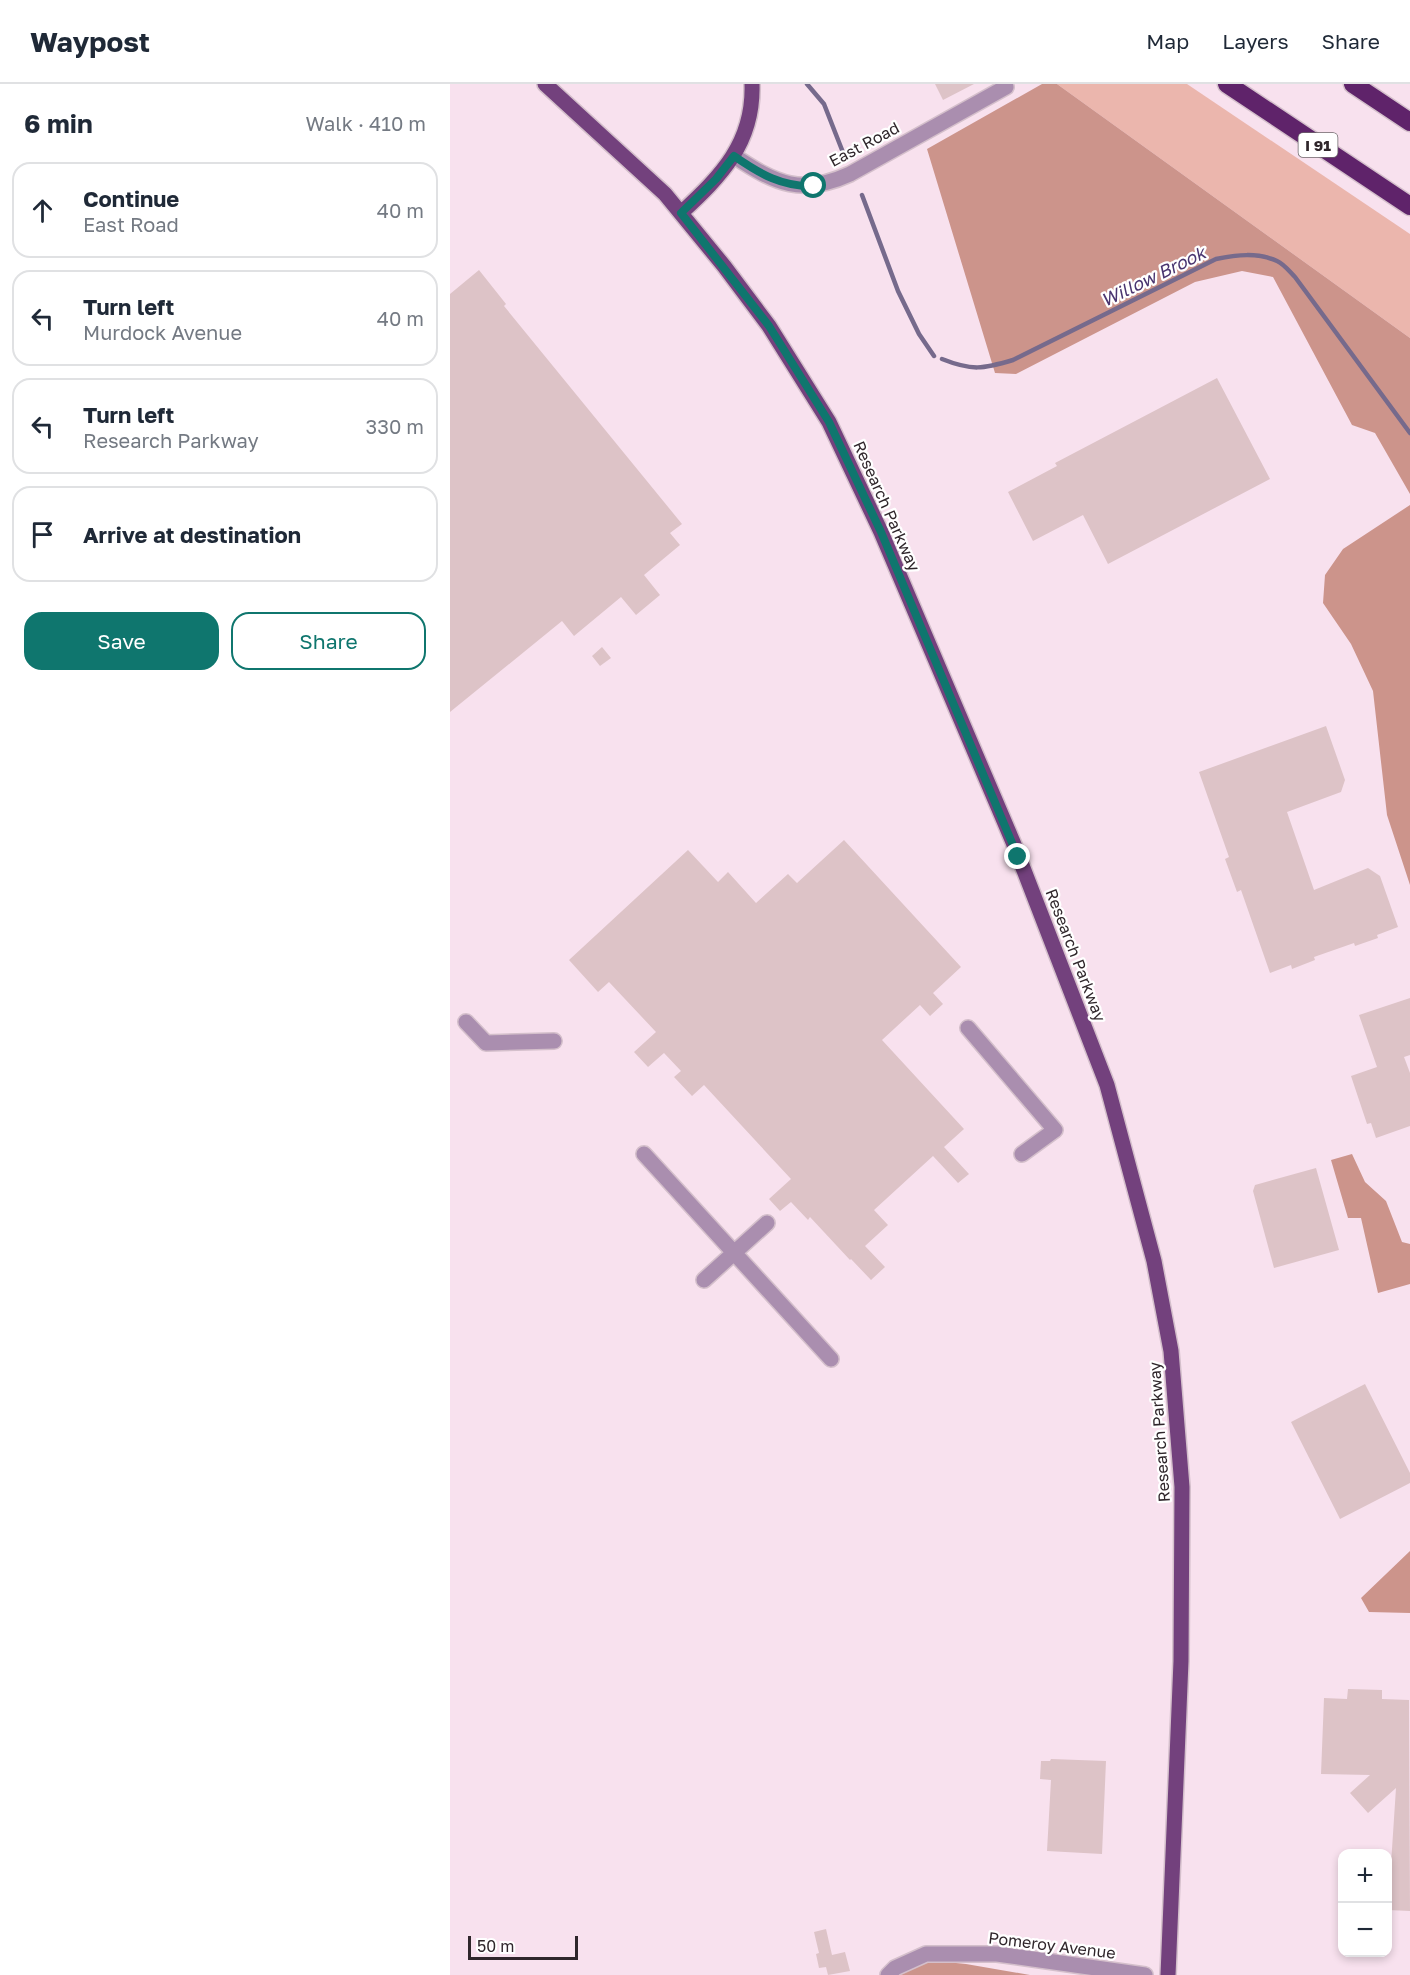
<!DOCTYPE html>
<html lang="en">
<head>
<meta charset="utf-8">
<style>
	:root { --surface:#fff; --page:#f2f2f3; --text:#1f2937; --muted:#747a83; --line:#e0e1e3; --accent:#0f766e }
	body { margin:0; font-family:"Golos Text",sans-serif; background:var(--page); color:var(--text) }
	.controls { position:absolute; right:18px; bottom:18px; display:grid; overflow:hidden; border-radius:12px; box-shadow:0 3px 9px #0003 }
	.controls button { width:54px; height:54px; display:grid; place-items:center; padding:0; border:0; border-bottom:2px solid var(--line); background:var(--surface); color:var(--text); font:30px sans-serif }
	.scale { position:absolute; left:18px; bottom:15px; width:110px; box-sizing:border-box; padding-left:6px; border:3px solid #2f262b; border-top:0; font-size:16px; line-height:21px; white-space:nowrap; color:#2f262b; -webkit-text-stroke:4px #fff; paint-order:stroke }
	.stop { position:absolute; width:18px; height:18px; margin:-14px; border:4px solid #0f766e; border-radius:50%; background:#fff }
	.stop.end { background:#0f766e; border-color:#fff; box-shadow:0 2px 6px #0008 }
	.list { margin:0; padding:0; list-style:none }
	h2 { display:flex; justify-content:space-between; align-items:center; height:78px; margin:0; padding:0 24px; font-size:26px }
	h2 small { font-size:20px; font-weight:400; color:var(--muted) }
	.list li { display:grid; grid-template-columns:39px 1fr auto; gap:18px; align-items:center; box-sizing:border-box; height:96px; margin:0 12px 12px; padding:0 12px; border:2px solid var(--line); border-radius:18px }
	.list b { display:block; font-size:22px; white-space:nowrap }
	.list p { margin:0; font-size:20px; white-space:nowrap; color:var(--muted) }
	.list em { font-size:20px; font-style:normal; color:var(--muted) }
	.actions { display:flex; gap:12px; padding:18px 24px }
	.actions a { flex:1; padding:14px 0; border:2px solid var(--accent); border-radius:18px; text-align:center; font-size:21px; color:var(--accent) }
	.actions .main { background:var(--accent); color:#fff }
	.icon { flex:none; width:33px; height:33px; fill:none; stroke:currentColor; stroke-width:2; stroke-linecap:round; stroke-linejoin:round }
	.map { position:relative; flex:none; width:960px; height:1891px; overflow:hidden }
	header { display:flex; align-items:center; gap:36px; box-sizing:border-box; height:84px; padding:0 30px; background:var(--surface); border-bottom:2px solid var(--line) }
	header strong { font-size:28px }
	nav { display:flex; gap:33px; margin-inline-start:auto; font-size:21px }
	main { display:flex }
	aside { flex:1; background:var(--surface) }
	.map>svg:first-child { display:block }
	.green { fill:#ebb6ad }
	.forest { fill:#cc948b }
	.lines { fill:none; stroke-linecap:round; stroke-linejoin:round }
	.stream { stroke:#766a8c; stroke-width:4.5 }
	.building { fill:#ddc3c7 }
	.minor-casing { stroke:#d4bfcb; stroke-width:18 }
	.major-casing { stroke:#d4bfcb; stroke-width:18 }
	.highway-casing { stroke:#d4bfcb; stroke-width:21 }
	.minor { stroke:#aa8eaf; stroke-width:15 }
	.major { stroke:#73417d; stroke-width:15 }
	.highway { stroke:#5f236a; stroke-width:18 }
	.route { stroke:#0f766e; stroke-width:8 }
	.labels { text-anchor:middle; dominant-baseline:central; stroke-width:4.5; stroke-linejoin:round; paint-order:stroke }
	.shield { fill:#fff; stroke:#6d676b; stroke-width:1.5 }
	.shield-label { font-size:15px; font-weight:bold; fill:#2f262b }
	.street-label { font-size:16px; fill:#2f262b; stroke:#fff }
	.water-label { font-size:18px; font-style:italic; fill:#4a3570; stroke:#fff }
</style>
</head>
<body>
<header>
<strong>Waypost</strong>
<nav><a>Map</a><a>Layers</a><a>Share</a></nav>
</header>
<main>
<aside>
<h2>6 min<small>Walk · 410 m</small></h2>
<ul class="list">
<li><svg class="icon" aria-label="ahead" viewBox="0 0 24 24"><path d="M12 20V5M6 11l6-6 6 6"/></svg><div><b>Continue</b><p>East Road</p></div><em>40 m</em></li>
<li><svg class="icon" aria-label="left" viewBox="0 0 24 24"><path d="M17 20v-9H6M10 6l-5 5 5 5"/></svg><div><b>Turn left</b><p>Murdock Avenue</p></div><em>40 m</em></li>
<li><svg class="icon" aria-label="left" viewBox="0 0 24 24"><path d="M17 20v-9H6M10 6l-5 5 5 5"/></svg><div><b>Turn left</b><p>Research Parkway</p></div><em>330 m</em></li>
<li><svg class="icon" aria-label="arrive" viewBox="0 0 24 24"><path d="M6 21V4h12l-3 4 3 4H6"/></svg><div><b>Arrive at destination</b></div></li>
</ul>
<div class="actions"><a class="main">Save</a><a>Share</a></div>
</aside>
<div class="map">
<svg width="960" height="1891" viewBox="0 0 960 1891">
	<rect width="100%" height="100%" fill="#f8e1ee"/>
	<!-- green -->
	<path class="green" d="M607 0H737L960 150V254Z"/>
	<!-- forest -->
	<path class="forest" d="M592 0H607L960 254V410L925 349 902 341 823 193 792 187 745 198 566 290 545 289 477 65Z
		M960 421V801L937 731 923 607 901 560 873 519 875 491 893 465Z
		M902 1070 915 1098 936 1117 952 1158 960 1160V1200L928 1209 911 1134H898L881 1076Z
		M960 1467V1529L919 1528 911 1514Z
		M476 1876 516 1880 580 1891H448Z"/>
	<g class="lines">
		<!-- stream -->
		<path class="stream" d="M357 0 374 20 394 71
			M412 111 448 207 469 250 484 272
			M492 275C522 287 533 285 563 276L766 175C786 171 807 168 827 177 834 180 840 188 845 193L960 349"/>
	</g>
	<!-- building -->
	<path class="building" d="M485 0H524L493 16Z
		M29 186 56 220 54 222 232 440 220 449 230 461 194 491 210 511 186 531 171 513 124 552 112 537 0 628V210Z
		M767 294 820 395 658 480 633 431 583 457 558 408 607 382 605 379Z
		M152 563 161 574 150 582 142 572Z
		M876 642 895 696 891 708 837 728 864 806 918 784 930 792 948 843 927 851 928 854 905 862 904 859 864 873 865 876 842 885 841 881 820 889 791 806 787 808 775 775 779 773 749 688Z
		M394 756 511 883 483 909 493 920 480 932 470 921 432 956 514 1045 494 1063 519 1090 508 1099 483 1072 424 1126 438 1141 415 1162 435 1183 421 1196 401 1175 400 1176 360 1133 358 1136 341 1118 330 1127 319 1115 341 1095 254 1001 242 1012 224 993 231 987 214 969 198 983 184 968 206 948 159 898 148 908 119 876 238 766 268 798 278 788 306 819 338 790 347 799Z
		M960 914V971L954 973 960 989V1042L926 1054 921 1039 917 1040 901 992 927 983 909 931Z
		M866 1084 889 1166 824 1184 803 1107 805 1101Z
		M915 1300 960 1389V1399L890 1435 841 1338Z
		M898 1605 932 1606V1615L959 1616 960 1827 938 1826 946 1704 918 1729 900 1709 920 1691 871 1690 874 1614 897 1615Z
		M601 1675 656 1677 652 1770 597 1767 601 1696 590 1695 591 1677H600Z
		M376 1845 382 1871 395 1868 400 1887 378 1891 376 1883 369 1884 366 1870 369 1869 364 1848Z"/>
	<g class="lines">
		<defs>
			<path id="minor" d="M284 72C326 100 352 112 400 90L556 3
				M16 938 36 959 104 957
				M518 944 605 1046 572 1070
				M194 1070 381 1275
				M254 1196 317 1139
				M438 1891 445 1884 476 1870H547L695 1891"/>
			<path id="major" d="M95 0 215 110 274 182 319 242 379 338 431 448 563 758 657 1001 704 1177 721 1267 732 1403 731 1577 718 1891
				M231 129C271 92 304 59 302 0"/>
			<path id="highway" d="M777 0 960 122
				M903 0 960 38"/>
		</defs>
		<!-- minor casing -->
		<use href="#minor" class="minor-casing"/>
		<!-- major casing -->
		<use href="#major" class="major-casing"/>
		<!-- highway casing -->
		<use href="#highway" class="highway-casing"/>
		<!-- minor -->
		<use href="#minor" class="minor"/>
		<!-- major -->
		<use href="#major" class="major"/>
		<!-- highway -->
		<use href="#highway" class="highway"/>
	</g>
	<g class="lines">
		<!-- route -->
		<path class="route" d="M364 102C332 103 310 90 284 72L266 95 231 129 319 242 379 338 431 448 568 773"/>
	</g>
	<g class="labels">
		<!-- shield labels -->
		<rect class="shield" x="848.5" y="49" width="39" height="24" rx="4.5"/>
		<g class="shield-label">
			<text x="868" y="61">I 91</text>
		</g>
		<!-- street labels -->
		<g class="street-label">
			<text transform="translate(414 60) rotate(-28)">East Road</text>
			<text transform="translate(437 422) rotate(66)">Research Parkway</text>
			<text transform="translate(626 871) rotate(69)">Research Parkway</text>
			<text transform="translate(709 1348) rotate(-94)">Research Parkway</text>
			<text transform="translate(602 1861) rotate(7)">Pomeroy Avenue</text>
		</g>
		<!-- water labels -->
		<g class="water-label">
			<text transform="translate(703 192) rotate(-26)">Willow Brook</text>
		</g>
	</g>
</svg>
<div class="controls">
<button>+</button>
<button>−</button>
</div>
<div class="scale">50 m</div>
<div class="stop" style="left:364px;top:102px"></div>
<div class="stop end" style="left:568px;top:773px"></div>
</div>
</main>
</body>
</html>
